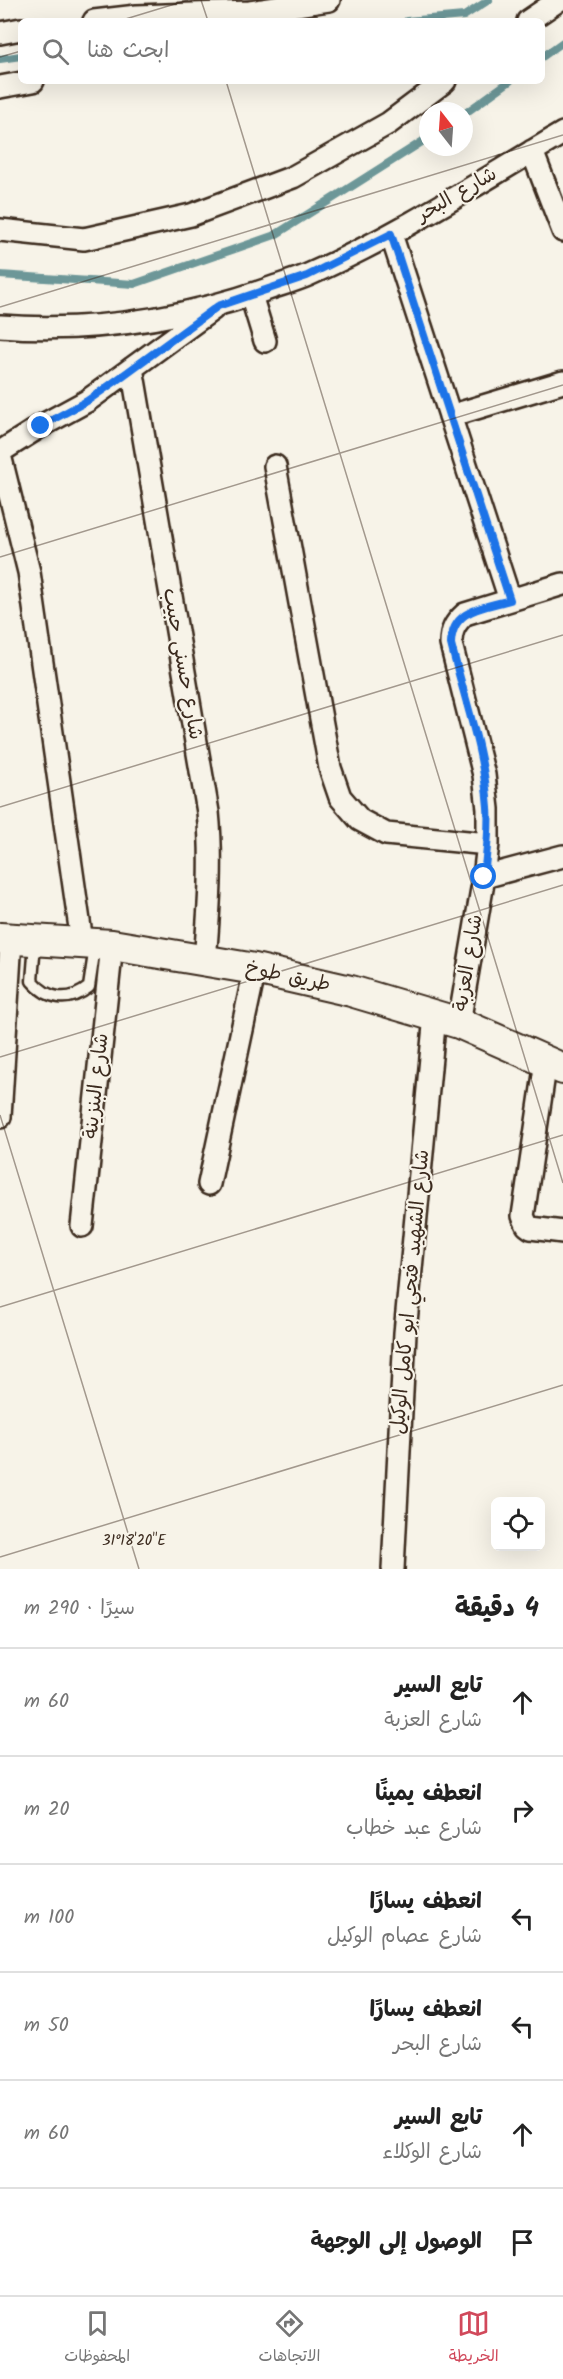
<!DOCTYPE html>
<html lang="ar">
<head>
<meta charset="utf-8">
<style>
	:root { --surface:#fff; --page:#f6f6f6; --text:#222; --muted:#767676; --line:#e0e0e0; --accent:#d1495b }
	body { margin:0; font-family:Kalam,"Playpen Sans Arabic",sans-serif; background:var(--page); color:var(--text); direction:rtl }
	.controls { position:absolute; right:18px; bottom:18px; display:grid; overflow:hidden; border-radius:9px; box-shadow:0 6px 24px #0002 }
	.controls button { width:54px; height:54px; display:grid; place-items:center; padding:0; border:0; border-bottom:2px solid var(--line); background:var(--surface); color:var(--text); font:30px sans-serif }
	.compass { position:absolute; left:419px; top:102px; width:54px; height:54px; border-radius:50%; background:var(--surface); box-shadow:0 6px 24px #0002; rotate:343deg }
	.stop { position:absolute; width:18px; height:18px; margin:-14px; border:4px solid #1a73e8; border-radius:50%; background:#fff }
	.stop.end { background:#1a73e8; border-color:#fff; box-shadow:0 2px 6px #0008 }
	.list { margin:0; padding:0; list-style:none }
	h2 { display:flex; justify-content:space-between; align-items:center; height:78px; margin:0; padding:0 24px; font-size:26px }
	h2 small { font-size:20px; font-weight:400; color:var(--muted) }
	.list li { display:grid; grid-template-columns:39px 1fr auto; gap:18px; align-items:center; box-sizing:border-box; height:108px; padding:0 24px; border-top:2px solid var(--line) }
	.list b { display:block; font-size:22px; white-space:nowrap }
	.list p { margin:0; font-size:20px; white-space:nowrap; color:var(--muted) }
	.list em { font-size:20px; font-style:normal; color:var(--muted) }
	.icon { flex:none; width:33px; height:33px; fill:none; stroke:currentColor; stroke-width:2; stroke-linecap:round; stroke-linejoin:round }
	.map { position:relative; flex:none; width:563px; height:1569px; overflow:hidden; direction:ltr }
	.search { position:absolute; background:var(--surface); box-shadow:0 6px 24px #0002; left:18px; right:18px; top:18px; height:66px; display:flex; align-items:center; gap:15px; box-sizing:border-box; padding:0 21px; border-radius:9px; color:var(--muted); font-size:22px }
	.sheet { height:726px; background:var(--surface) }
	nav { display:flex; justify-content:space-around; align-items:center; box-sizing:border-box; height:84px; border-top:2px solid var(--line); background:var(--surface); font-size:16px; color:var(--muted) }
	nav a { display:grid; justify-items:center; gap:3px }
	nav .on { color:var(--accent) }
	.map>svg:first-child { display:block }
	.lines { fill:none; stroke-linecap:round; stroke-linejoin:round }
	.stream { stroke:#6d9798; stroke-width:8 }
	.service-casing { stroke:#3b2a1e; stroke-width:15 }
	.minor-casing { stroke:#3b2a1e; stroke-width:26 }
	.secondary-casing { stroke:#3b2a1e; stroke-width:34 }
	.service { stroke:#f7f3e8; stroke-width:10 }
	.minor { stroke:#f7f3e8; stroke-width:21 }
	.secondary { stroke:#f7f3e8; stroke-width:30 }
	.route { stroke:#1a73e8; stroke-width:8 }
	.ticks { fill:none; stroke:#3b2a1e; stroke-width:1.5; stroke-opacity:0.45 }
	.labels { text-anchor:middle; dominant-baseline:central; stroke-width:4.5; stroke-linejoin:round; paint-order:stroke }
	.street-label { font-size:20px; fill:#3b2a1e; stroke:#f7f3e8 }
	.ticks-label { font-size:15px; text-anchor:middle; fill:#3b2a1e; stroke:#f7f3e8; stroke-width:4.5; stroke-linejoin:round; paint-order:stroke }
</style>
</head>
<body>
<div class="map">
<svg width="563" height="1569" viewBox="0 0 563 1569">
	<rect width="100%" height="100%" fill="#f7f3e8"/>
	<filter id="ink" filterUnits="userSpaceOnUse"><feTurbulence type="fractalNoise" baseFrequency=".0167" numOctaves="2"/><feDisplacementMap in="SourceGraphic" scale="12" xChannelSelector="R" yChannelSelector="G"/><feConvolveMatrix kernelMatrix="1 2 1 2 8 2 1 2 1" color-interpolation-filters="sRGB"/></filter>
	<g filter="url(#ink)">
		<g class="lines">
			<!-- stream -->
			<path class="stream" d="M407 21 464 16 489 0
				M542 57 563 42
				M0 59 21 56
				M464 114 510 81
				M0 275 134 284 275 235 428 138"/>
			<defs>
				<path id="service" d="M35 943 32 981C48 1000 69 1003 89 987L95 947"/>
				<path id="minor" d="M94 21 137 16 250 12 329 0
					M528 21 559 0
					M0 33 21 29
					M0 87 33 81
					M532 151 563 231
					M0 230 84 239 191 215 293 177 389 123 445 81
					M391 234 510 600
					M251 295 265 341
					M0 326C90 333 180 319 265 290 279 285 294 281 308 275 397 236 480 182 563 133
					M132 368 208 812C213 862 209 910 205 961
					M450 416 563 382
					M0 452 41 426 87 401 213 309
					M0 455 29 572 82 942
					M275 466 330 768 340 797 360 820 386 834 488 844
					M484 877 563 856
					M459 1023 484 877 488 844V809L484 775 451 644C451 630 455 623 465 614L563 584
					M546 1061 523 1216 527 1225 531 1228 563 1232
					M0 1117 11 939
					M209 1184 255 969
					M82 1226 112 945
					M393 1569 405 1333 435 1015"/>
				<path id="secondary" d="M0 938 112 945 255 969 351 991 459 1023 563 1069"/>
			</defs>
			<!-- service casing -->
			<use href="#service" class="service-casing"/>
			<!-- minor casing -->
			<use href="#minor" class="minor-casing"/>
			<!-- secondary casing -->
			<use href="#secondary" class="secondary-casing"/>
			<!-- service -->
			<use href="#service" class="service"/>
			<!-- minor -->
			<use href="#minor" class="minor"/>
			<!-- secondary -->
			<use href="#secondary" class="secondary"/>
		</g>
	</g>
	<g class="lines" filter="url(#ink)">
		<!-- route -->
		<path class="route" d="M41 426 87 401 110 385 218 306 307 276 391 234 510 600C482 608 452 609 451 644 464 697 484 752 488 807 490 831 486 854 484 877"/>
	</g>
	<!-- ticks -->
	<path class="ticks" d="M201 0 208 21M119 21 188 0M0 57 21 51M226 81 563 1183M0 307 563 135M0 557 563 385M0 807 563 635M0 1057 563 885M0 1115 139 1569M0 1307 563 1135M0 1557 563 1385"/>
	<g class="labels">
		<!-- street labels -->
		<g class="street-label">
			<text transform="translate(457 195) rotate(-30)">شارع البحر</text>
			<text transform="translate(182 664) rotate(80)">شارع حسنى حبيب</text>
			<text transform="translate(469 963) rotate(-81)">شارع العزبة</text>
			<text transform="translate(288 977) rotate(12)">طريق طوخ</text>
			<text transform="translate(97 1086) rotate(-84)">شارع البنزينة</text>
			<text transform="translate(411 1292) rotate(-85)">شارع الشهيد فتحي ابو كامل الوكيل</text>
		</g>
	</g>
	<g class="ticks-label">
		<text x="134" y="1545">31°18'20"E</text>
	</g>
</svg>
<div class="controls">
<button><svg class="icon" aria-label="locate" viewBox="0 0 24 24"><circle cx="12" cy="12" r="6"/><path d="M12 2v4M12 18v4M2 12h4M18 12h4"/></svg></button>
</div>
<svg class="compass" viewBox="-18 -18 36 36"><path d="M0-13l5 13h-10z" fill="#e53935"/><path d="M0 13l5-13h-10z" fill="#767676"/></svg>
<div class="stop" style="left:484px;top:877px"></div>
<div class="stop end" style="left:41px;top:426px"></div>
<div class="search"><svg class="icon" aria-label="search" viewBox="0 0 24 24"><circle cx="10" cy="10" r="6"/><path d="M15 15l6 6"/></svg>ابحث هنا</div>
</div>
<section class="sheet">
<h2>4 دقيقة<small>سيرًا · 290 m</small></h2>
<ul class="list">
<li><svg class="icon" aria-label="ahead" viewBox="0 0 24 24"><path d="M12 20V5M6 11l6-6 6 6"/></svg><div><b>تابع السير</b><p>شارع العزبة</p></div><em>60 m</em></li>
<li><svg class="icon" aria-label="right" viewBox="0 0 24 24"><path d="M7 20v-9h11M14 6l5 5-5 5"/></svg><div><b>انعطف يمينًا</b><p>شارع عبد خطاب</p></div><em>20 m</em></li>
<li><svg class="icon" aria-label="left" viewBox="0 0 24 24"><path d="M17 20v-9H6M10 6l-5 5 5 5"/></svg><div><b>انعطف يسارًا</b><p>شارع عصام الوكيل</p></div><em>100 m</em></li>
<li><svg class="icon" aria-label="left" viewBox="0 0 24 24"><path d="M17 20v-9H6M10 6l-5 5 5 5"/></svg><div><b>انعطف يسارًا</b><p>شارع البحر</p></div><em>50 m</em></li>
<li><svg class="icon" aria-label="ahead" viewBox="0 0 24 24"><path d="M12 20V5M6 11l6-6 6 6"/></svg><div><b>تابع السير</b><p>شارع الوكلاء</p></div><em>60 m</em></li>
<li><svg class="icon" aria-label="arrive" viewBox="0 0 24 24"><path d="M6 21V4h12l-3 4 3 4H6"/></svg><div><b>الوصول إلى الوجهة</b></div></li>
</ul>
</section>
<nav>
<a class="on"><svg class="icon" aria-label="map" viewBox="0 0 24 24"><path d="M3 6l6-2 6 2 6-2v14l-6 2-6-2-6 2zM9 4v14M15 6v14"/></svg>الخريطة</a>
<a><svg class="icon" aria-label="directions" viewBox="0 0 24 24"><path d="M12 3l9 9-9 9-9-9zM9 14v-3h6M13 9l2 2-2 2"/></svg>الاتجاهات</a>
<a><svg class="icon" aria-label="saved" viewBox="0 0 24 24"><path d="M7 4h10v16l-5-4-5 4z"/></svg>المحفوظات</a>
</nav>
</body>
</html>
